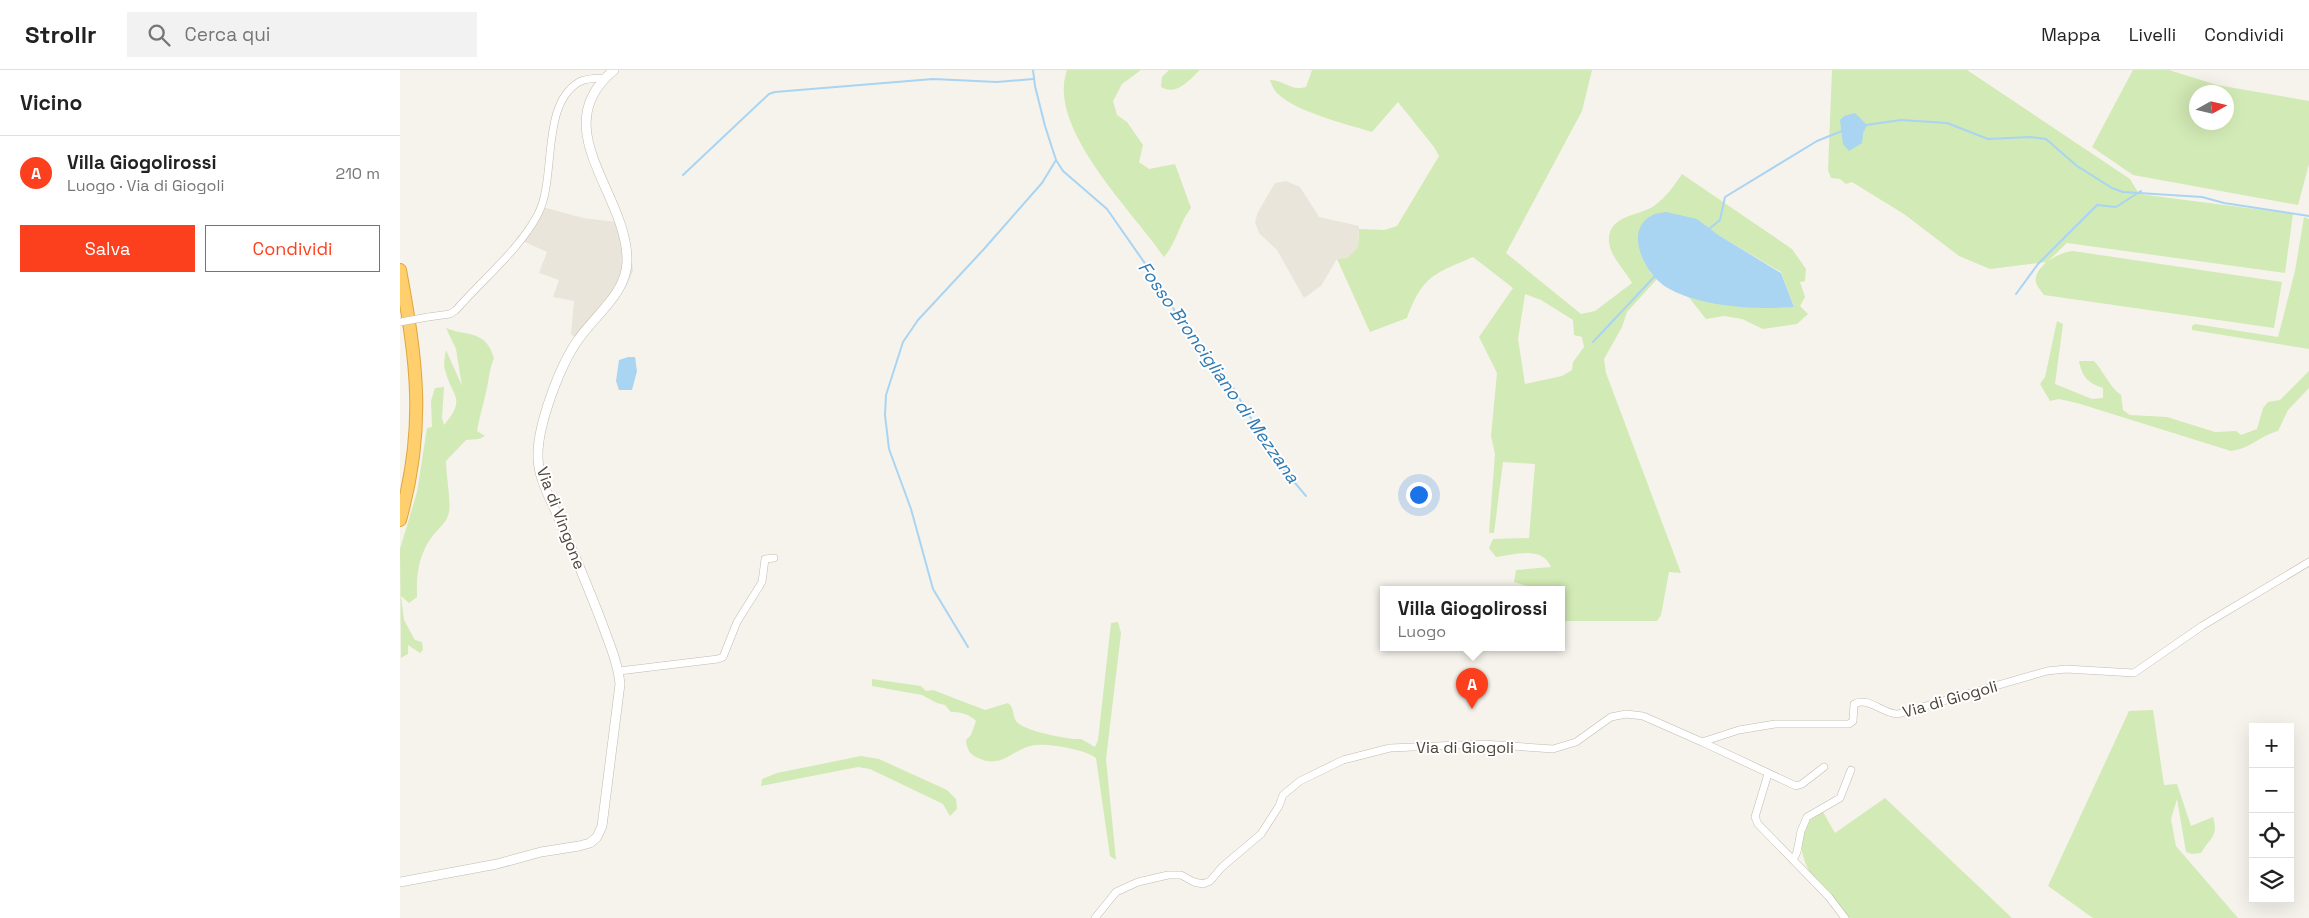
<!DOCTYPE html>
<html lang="it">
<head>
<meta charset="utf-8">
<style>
	:root { --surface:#fff; --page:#f2f2f2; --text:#222; --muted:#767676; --line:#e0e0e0; --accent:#fc3f1d }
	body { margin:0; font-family:"Space Grotesk",sans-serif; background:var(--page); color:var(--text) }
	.controls { position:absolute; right:15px; bottom:15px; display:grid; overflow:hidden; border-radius:0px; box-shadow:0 5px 20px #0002 }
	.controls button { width:45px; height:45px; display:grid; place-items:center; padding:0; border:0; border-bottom:1px solid var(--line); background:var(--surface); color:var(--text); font:25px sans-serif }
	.compass { position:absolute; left:1789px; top:15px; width:45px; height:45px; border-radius:50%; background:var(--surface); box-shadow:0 5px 20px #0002; rotate:82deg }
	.you { position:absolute; left:1018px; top:424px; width:18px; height:18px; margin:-12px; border:4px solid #fff; border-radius:50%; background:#1a73e8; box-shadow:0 0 0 8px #1a73e833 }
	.badge { display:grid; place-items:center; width:32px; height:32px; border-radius:50%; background:var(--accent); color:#fff; font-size:16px; font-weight:700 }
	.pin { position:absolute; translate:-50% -41px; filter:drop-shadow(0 1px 2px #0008) }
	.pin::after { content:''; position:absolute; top:26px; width:18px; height:15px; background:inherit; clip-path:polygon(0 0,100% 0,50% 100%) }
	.popup { position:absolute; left:980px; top:516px; width:185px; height:65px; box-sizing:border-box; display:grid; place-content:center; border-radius:0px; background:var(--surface); filter:drop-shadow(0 1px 4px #0005); font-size:16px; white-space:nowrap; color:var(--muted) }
	.popup b { font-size:19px; color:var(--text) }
	.popup::after { content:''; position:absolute; left:50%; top:100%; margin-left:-10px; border:10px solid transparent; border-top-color:var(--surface) }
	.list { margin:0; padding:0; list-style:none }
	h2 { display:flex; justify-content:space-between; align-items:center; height:65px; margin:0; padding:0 20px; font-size:21px }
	h2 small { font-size:16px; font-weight:400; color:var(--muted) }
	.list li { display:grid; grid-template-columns:32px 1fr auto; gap:15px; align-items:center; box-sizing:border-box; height:75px; padding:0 20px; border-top:1px solid var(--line) }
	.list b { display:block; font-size:19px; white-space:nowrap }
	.list p { margin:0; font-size:16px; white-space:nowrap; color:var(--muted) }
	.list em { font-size:16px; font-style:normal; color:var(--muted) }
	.actions { display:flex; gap:10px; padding:15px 20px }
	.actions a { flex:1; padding:11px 0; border:1px solid var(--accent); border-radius:0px; text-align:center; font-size:18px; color:var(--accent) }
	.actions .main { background:var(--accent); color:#fff }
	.icon { flex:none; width:28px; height:28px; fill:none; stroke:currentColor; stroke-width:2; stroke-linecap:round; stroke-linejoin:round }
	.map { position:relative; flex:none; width:1909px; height:848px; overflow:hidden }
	header { display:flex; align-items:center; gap:30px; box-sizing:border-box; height:70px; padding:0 25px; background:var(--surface); border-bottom:1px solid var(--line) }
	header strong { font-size:24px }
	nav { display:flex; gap:28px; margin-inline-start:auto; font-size:18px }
	.search { width:350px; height:45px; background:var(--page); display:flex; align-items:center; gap:12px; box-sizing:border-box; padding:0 18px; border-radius:0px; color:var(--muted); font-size:19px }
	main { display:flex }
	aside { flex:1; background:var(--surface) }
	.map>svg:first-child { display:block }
	.residential { fill:#eae5da }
	.green { fill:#d2eab5; fill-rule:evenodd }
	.water { fill:#a9d4f2 }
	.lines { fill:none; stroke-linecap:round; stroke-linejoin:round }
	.stream { stroke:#a9d4f2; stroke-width:2 }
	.minor-casing { stroke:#c2bbae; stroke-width:8 }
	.tertiary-casing { stroke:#c2bbae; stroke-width:10 }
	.motorway-casing { stroke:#e0a43c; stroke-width:14 }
	.minor { stroke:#fff; stroke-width:7 }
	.tertiary { stroke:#fff; stroke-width:9 }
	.motorway { stroke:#ffcf6e; stroke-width:12 }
	.minor-bridge-casing { stroke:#c2bbae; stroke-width:8; stroke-linecap:butt }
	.minor-bridge { stroke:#fff; stroke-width:7 }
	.labels { text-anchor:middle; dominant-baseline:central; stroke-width:4; stroke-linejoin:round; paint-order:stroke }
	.street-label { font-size:16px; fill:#4b4439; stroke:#fff }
	.water-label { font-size:18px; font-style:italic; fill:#2e7ab2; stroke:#fff }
</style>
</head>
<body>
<header>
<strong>Strollr</strong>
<div class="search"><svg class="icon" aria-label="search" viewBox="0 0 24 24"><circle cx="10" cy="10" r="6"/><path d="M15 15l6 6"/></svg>Cerca qui</div>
<nav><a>Mappa</a><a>Livelli</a><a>Condividi</a></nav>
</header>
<main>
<aside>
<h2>Vicino<small></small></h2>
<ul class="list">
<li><span class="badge">A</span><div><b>Villa Giogolirossi</b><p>Luogo · Via di Giogoli</p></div><em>210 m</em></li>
</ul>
<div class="actions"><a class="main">Salva</a><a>Condividi</a></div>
</aside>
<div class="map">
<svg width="1909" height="848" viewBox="0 0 1909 848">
	<rect width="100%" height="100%" fill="#f6f3ec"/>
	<!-- residential -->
	<path class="residential" d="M886 111 900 117 919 147 959 156 958 177 947 188 937 189 921 216 904 228 877 180 859 163 855 152 858 142 875 113Z
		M139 136 183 148 225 153 230 170 233 201 226 217 181 273 171 264 174 231 153 227 159 210 139 203 147 182 116 168 128 157Z"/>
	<!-- green -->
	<path class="green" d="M667 0H741L722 14 713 31 717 45 727 52 743 75 739 92 749 99 775 94 791 138C779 153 777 172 764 187 733 141 646 58 667 0Z
		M769 0H800C789 10 777 26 761 17L762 7Z
		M912 0H1192L1182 41 1106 183 1181 244 1195 241 1232 213C1225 200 1211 188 1209 172 1207 145 1239 146 1254 136 1266 127 1274 116 1282 104L1392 179 1406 199 1405 211 1400 212 1405 227 1400 236 1408 244 1397 254 1363 259 1342 249 1324 246 1306 249 1287 225 1297 229 1363 238 1394 237 1381 202 1320 166 1297 149 1250 202 1257 209 1227 242 1222 257 1204 289 1206 303 1281 503 1269 502 1261 545 1257 551H1166L1161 555V520H1140L1114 512 1116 500 1151 497C1142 475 1115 485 1096 487L1089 478 1093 469 1129 468 1135 394 1103 392 1094 463H1089L1095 384 1091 366 1097 303 1079 267 1113 218 1073 187C1034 204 1023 205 1007 248L970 262 937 189 947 188 958 177 959 159 984 160 997 156 1039 86 1034 77 998 32 972 62C946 54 897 42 878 24 874 21 872 15 870 10 887 11 889 21 906 17ZM1125 224 1141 230 1173 250 1174 265 1182 267 1184 277 1173 292 1172 300 1162 306 1125 314 1118 269Z
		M1432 0H1567L1730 109 1739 124 1893 144 1885 203 1667 173 1647 192 1590 199 1559 186 1504 144 1452 112 1446 114 1440 109 1431 108 1428 100Z
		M1733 0H1769L1817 15 1909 31V94L1898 135 1733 105 1692 77ZM1796 22H1826V52H1796Z
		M1904 147 1909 149V279L1792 260V256L1795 254 1878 267 1895 201Z
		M1673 181 1882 212 1874 258 1644 225C1640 219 1634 214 1636 207 1639 193 1661 182 1673 181Z
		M1657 251 1663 254 1655 314 1692 329 1703 328V318C1688 313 1682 307 1679 291H1694C1705 303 1708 315 1721 325L1723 340 1730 345 1767 347 1815 362 1836 361 1841 365 1857 359 1863 338 1868 332 1880 330 1909 301V318L1888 340 1878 361C1859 366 1852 378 1831 381L1677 333 1659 329 1650 331 1640 314 1645 307Z
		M46 258C68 267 85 259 94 288 89 300 89 310 86 322 83 336 79 348 77 361L85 366 79 369 66 370 46 391C46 405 51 431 49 442 47 452 40 457 34 464 19 483 16 503 17 527L9 533 1 526 4 550 15 570 22 572 23 580 20 583 8 575V584L1 588 0 479 17 422 27 358 32 357 31 331 35 318 44 317 42 348 44 355C67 328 52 327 45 300 43 295 45 286 46 280L62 316 56 279Z
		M718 552 721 563 706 689 716 790 710 786 696 688C687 680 649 673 636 675 613 677 604 700 578 688 569 684 567 679 566 670L571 665 576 651C569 644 561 642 551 642L545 635 537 633 522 625 472 616V609L521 616 526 621 533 620 585 640 608 633C615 639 612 644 616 651 623 661 669 670 681 669L695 677 698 670 711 553Z
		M1753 640 1764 715 1777 714 1791 756 1813 747C1819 767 1810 767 1801 783L1792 784 1786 782 1777 729 1771 749 1776 776 1838 848H1693L1648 816 1729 641Z
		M461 686 479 689 547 720 556 729 557 739 550 746 543 734 470 699 458 697 361 716 362 709 377 703Z
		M1485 728 1612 848H1446C1426 823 1386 789 1408 753 1410 749 1419 745 1423 742L1435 763Z"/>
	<!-- water -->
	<path class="water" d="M1455 43 1467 55 1463 63 1462 73 1449 81 1443 74 1440 50 1444 46Z
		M1266 142 1297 149 1320 166 1381 203 1394 237C1356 240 1299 237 1266 217 1246 205 1223 161 1251 146 1255 143 1262 143 1266 142Z
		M228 287H235L237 301 232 320H219L216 311 219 290Z"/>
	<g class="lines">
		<!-- stream -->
		<path class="stream" d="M633 0 635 16 645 56 656 90 663 101 707 139 760 215 777 245 832 316 874 388 906 426
			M1466 55 1501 50 1547 53 1588 69 1630 67 1646 69 1677 96 1712 118 1723 122 1802 127 1824 133 1909 146
			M283 105 369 24 375 22 533 9 597 12 633 9
			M1309 159 1320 150 1325 127 1417 71 1442 61
			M1616 224 1638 194 1697 135 1716 137 1741 121
			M1193 272 1256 205
			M568 577 533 519 511 439 489 379 485 345 486 325 503 272 518 250 584 179 642 113 656 90"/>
		<defs>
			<path id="minor" d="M28 247 50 244 56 240C83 209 120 179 138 144 157 108 140 35 179 12 186 8 197 8 205 8
				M219 601 318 589 323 587 337 552 362 512 365 489 374 488
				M1302 672 1396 716 1402 714 1424 697
				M1368 704 1355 747 1358 754 1429 827 1445 848
				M1393 790 1397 782 1401 761 1407 747 1440 728 1451 700
				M695 848 716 822 738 812 768 805H781L794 812 803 814 810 811 822 797 861 764 879 736 883 725 900 711 943 690 990 678 1083 674 1153 679 1176 672 1211 647 1226 644 1243 646 1302 672 1339 660 1375 654H1449L1453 651 1454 634C1469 626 1482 644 1498 644L1647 601 1666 599 1734 603 1802 556 1909 492"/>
			<path id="tertiary" d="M0 812 97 794 141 782 179 776 190 773 197 767 202 756 220 614C218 594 210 575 203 556 189 518 173 482 157 444 149 427 138 406 138 387 137 356 160 295 178 270 194 246 227 223 227 191 228 124 144 58 214 0"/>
			<path id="motorway" d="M0 200C17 292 26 357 0 450"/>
		</defs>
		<!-- minor casing -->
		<use href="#minor" class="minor-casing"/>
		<!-- tertiary casing -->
		<use href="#tertiary" class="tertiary-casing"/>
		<!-- motorway casing -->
		<use href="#motorway" class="motorway-casing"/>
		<!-- minor -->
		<use href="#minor" class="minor"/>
		<!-- tertiary -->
		<use href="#tertiary" class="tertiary"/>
		<!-- motorway -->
		<use href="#motorway" class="motorway"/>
		<defs>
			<path id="minor-bridge" d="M0 252 28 247"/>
		</defs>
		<!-- minor-bridge casing -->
		<use href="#minor-bridge" class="minor-bridge-casing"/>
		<!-- minor-bridge -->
		<use href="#minor-bridge" class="minor-bridge"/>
	</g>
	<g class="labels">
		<!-- street labels -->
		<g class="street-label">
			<text transform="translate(161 448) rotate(69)">Via di Vingone</text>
			<text transform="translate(1550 629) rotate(-16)">Via di Giogoli</text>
			<text x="1065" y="677">Via di Giogoli</text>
		</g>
		<!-- water labels -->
		<g class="water-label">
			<text transform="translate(819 302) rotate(55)">Fosso Broncigliano di Mezzana</text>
		</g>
	</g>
</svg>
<div class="controls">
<button>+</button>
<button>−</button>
<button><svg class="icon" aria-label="locate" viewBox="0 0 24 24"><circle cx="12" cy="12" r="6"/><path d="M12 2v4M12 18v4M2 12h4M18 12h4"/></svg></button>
<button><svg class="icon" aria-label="layers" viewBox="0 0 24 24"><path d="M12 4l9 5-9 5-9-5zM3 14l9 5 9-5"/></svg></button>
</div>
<svg class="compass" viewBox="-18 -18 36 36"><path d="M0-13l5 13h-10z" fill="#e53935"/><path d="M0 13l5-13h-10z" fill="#767676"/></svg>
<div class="you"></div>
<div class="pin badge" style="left:1072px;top:639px">A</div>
<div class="popup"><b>Villa Giogolirossi</b>Luogo</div>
</div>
</main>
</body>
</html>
